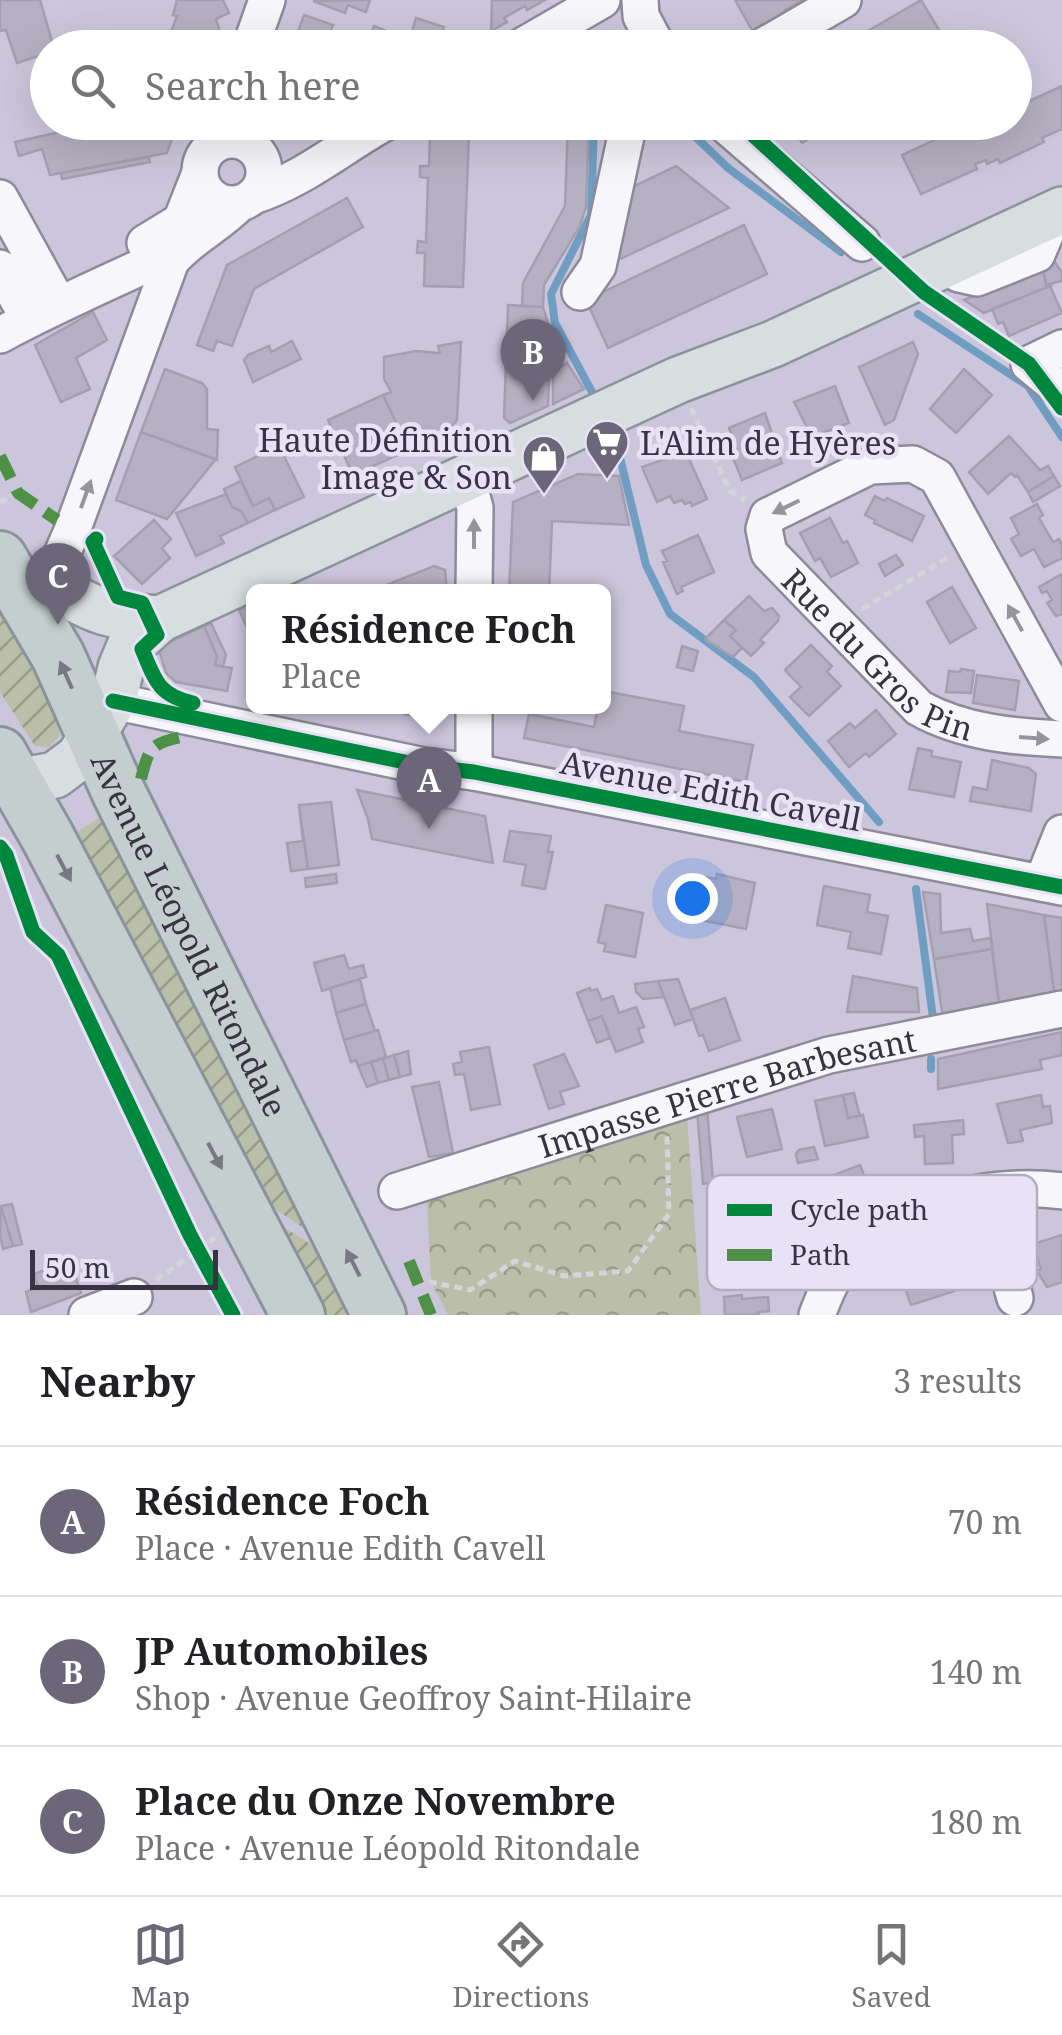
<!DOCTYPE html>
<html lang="en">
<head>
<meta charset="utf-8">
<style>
	:root { --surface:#fff; --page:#f2f2f2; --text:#202124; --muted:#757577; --line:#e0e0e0; --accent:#6b6678 }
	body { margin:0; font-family:"Noto Serif",serif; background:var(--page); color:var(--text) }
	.scale { position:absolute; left:30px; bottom:25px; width:188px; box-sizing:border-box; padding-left:10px; border:5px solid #373342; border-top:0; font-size:28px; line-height:35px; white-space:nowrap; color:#373342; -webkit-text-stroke:8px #e7e2f6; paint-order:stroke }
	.you { position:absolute; left:692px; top:898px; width:35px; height:35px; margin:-25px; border:8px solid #fff; border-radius:50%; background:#1a73e8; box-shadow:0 0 0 15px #1a73e833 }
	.badge { display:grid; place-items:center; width:65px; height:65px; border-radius:50%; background:var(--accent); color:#fff; font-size:32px; font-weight:700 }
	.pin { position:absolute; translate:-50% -82px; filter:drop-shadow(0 2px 5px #0008) }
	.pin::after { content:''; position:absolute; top:52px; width:35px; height:30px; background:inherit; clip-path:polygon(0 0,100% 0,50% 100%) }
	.popup { position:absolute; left:246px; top:584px; width:365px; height:130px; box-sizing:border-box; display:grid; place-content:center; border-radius:15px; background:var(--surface); filter:drop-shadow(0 2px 8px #0005); font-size:32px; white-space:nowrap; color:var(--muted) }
	.popup b { font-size:38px; color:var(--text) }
	.popup::after { content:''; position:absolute; left:50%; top:100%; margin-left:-20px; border:20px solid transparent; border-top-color:var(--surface) }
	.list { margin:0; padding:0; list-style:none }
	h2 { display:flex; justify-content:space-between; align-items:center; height:130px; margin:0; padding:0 40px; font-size:42px }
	h2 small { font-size:32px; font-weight:400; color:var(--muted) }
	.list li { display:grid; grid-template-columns:65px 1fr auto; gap:30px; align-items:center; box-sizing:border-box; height:150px; padding:0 40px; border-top:2px solid var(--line) }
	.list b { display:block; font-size:38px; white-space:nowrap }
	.list p { margin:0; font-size:32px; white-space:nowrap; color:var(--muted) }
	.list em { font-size:32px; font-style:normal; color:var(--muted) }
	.icon { flex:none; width:55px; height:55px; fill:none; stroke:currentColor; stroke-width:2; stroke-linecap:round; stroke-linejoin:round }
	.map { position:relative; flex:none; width:1062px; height:1315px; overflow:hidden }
	.search { position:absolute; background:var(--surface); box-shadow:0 10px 40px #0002; left:30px; right:30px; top:30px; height:110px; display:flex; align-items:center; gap:25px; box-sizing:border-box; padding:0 35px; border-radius:55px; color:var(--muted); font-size:38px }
	.sheet { height:580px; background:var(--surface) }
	nav { display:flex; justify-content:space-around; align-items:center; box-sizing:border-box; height:140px; border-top:2px solid var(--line); background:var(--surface); font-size:28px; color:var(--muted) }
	nav a { display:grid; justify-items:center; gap:5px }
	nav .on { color:var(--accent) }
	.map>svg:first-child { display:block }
	.park { fill:url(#park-crowns) }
	.garden { fill:url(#garden-furrows) }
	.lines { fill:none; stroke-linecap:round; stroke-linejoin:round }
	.stream { stroke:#709ec3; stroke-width:8 }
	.building { fill:#b6b1c2; stroke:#a49fb0; stroke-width:2.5 }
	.minor-casing { stroke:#8e8a9a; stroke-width:40 }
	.major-casing { stroke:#8a949c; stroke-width:50 }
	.highway-casing { stroke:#8a949c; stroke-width:58 }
	.path { stroke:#d6d4db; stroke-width:5; stroke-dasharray:8 5; stroke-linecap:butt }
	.minor { stroke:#f7f6fa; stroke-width:35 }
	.major { stroke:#d8dedf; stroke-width:45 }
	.highway { stroke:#c4cecf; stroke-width:52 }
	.quiet { stroke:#4e9146; stroke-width:12; stroke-dasharray:25 12; stroke-linecap:butt }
	.cycleway-casing { stroke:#e7e2f6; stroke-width:21 }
	.cycleway { stroke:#00873e; stroke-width:15 }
	.oneway { fill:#97949e }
	.oneway2 { fill:#767981 }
	.labels { text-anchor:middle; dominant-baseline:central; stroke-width:9; stroke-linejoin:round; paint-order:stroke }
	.poi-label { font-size:32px; fill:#373342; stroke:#e7e2f6; text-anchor:end }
	.street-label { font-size:32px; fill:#373342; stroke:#e7e2f6 }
	.key { fill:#e7e2f6; stroke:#b2aec0; stroke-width:2.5 }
	.key-label { font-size:28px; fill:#373342 }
</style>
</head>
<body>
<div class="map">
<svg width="1062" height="1315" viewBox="0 0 1062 1315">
	<defs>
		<pattern id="park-crowns" width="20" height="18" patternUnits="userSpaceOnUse" patternTransform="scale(2.5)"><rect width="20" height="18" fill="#bbbfa9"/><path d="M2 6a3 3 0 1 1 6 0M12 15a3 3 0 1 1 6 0" fill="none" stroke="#999c8b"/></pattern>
		<pattern id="garden-furrows" width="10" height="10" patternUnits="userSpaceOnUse" patternTransform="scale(2.5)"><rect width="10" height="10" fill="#bbbfa9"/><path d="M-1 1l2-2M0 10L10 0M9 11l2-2" fill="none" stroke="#999c8b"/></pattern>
	</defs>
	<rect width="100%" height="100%" fill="#ccc6dc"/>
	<!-- park -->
	<path class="park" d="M687 1115 701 1315H448L431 1282 427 1201Z"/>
	<!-- garden -->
	<path class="garden" d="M0 611 51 686 60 736 49 747 35 746 0 692Z
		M102 816 314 1235 264 1202 75 833Z
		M270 1219 324 1252 357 1315H320Z"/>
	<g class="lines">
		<!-- stream -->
		<path class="stream" d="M614 48 619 42 623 48
			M680 122 728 168 841 252
			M918 314 1028 386 1062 437
			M592 392 555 323 551 294 591 215 594 122
			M616 441 646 565 670 614 754 677 879 822
			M916 889 933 1018
			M931 1069V1059"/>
	</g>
	<!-- building -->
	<path class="building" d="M0 0H40L54 48H48V53L17 63 6 30 0 31Z
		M177 0H223L229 13 216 19 220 32 209 37 205 48H165L177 16 173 15Z
		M370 0 366 12 348 5 345 13 313 1Z
		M492 0H545L527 10 525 6 504 18 507 22 491 31Z
		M735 0H803L785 10 788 15 766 28 763 24 752 30Z
		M921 0 950 48H839Z
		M304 15 333 25 324 48H292Z
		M416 18 444 27 438 48H407Z
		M374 26 394 34 393 48 369 39Z
		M479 32 490 33V43L482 48H470L467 43Z
		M1062 86V129L1042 138 1044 142 1000 163 998 159 987 164 986 160 975 164 977 169 921 194 902 155 969 124 971 128 983 122H1014V108Z
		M105 122H178L167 153 50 175 42 149 19 156 15 142Z
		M280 122H327L300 139Z
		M568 122H589L586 207 580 226 544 285 543 307 522 306 523 283 565 206Z
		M791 122H837L802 143Z
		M430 133 469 135 463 287 424 286 425 253H417L418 241 426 242 428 178 420 177V166H429Z
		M149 157 150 162 62 179 61 173Z
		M676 166 729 208 618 260 620 193Z
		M347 198 363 227 254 289 232 346 217 341 213 351 197 345 227 265Z
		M744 225 767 274 608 348 586 300Z
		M1055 262 1062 273V281L1046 285 1043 267Z
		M1043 267 1046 285 1050 286 984 313 964 300Z
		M1050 286 1062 313 1009 336 1003 322 998 324 992 309Z
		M508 305 543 307 551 333 548 406 510 423 504 418Z
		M93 312 107 340 76 358 90 389 61 402 35 345Z
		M292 341 301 359 253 382 244 360 248 355 269 346 271 352Z
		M461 342 457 420 447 432 409 450 383 395 391 392 384 379V357L416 351 440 353 438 346Z
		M913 342 918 354 894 420 885 425 859 367Z
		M567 363 584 389 553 404V372Z
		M165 369 202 383 207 389V429L218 430 217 460 141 432Z
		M964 369 992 395 956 433 930 409Z
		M835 386 849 423 812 437 794 402Z
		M383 395 409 450 353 475 328 420Z
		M765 413 782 463 742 480 731 453 737 450 729 428Z
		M141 432 216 459 167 519 116 500Z
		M1009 436 1040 470 1048 466 1054 476 1028 492 1017 475 1015 477 1011 473 988 494 969 472Z
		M279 446 304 497 275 510 269 498 253 506 235 467Z
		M686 452 707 499 692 506 691 502 685 504 682 500 674 503 670 496 657 502 642 467Z
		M578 474 619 476 629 525 552 521 549 592H509L513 502Z
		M1054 476 1060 486 1033 502 1028 492Z
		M241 481 253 506 269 498 275 510 248 523 241 511 232 507 224 489Z
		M226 494 232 507 241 511 248 523 220 536 224 543 196 556 176 513Z
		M875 496 885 501 887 498 924 516 912 541 874 523 875 520 865 515Z
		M1037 504 1043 515 1039 518 1053 542 1059 539 1062 546V558L1044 567 1034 549 1021 556 1011 539 1019 534 1011 518Z
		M830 518 843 543 847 541 858 563 831 577 820 558 815 561 800 533Z
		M154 520 171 539 162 548 170 558 142 584 114 556Z
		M698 535 714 572 681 587 683 591 677 594 663 562 667 561 662 551Z
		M896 555 903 565 885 576 879 564Z
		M434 566 445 570 447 592H369Z
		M1062 574V614L1056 616 1047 603 1052 600 1047 591 1042 593 1039 587Z
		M952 587 976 628 950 643 927 602Z
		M749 596 764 611 772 608 779 616 778 621 760 640 764 643 751 656 730 636 736 630 724 620Z
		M254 603V629L249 632 239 610Z
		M724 620 736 630 730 636 742 648 733 657 705 639Z
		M211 623 226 655 223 667 215 665 217 656 204 626Z
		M204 626 217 656 215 665 232 668 227 691 176 682 166 673 158 647Z
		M811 645 832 666 827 672 841 686 809 716 790 697 801 687 785 670Z
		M682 646 698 651 693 671 677 667Z
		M961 669 974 671 971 693 946 692 949 671 960 672Z
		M977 675 1019 681 1015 710 973 703Z
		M604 691 684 706 679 731 753 745 746 782 524 738 529 714 594 727 598 706H604Z
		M374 706H443V715L434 721Z
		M876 710 896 734 869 757 866 753 849 767 828 741 850 723 855 728Z
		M918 748 932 751 931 756 961 762 954 797 909 789Z
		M992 760 1029 768 1036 774 1031 811 970 801 973 787 987 790Z
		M357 790 485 816 493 863 372 839 368 819Z
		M331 802 339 865 308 869 299 805Z
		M299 806 308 869 291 871 287 843 303 841Z
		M510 831 551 836 548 852H553L545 889 522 885 526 865 504 861Z
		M336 874 337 883 306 887 305 878Z
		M717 874 755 883 746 929 691 918 699 876 716 879Z
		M824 886 870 895 867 912 888 916 881 954 848 948 851 932 817 925Z
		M923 892 940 894 941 933 970 929 973 941 991 938 992 949 934 959Z
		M987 904 1044 915 1055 999 1000 1012Z
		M606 905 643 913 635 957 604 951 606 944 598 942Z
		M1044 915 1062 918V997L1055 999Z
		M992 949 1000 1012 944 1025 934 959Z
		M344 955 349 969 363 965 366 977 322 991 314 963Z
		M853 976 917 988 919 1012H847Z
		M360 979 366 1004 336 1013 330 988Z
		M678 979 693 1019 675 1025 658 981Z
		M658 981 664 997 643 999 636 992 635 984Z
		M590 988 591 991 597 989 602 1000 613 996 619 1013 636 1007 644 1027 638 1029 643 1042 616 1052 602 1016 588 1021 577 993Z
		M725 998 740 1040 709 1051 703 1035 699 1036 690 1010Z
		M366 1004 375 1031 344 1040 336 1013Z
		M602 1016 610 1038 597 1043 588 1021Z
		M378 1030 386 1057 358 1066 356 1060 351 1062 344 1040Z
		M1062 1032V1055L1040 1060 1042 1069 938 1089V1059Z
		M489 1047 500 1104 471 1110 464 1074 455 1075 453 1064 462 1062 460 1052Z
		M408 1051 411 1074 400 1077 394 1055Z
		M564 1054 579 1086 560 1092 564 1104 549 1109 534 1065Z
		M394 1055 400 1077 389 1080 383 1059Z
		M383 1059 389 1080 378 1083 371 1062Z
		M371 1062 378 1083 367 1087 358 1066Z
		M439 1082 453 1153 429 1157 412 1087Z
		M854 1093 860 1116 848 1118 843 1095Z
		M843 1095 848 1118 863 1115 868 1137 825 1146 815 1101Z
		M1041 1095 1043 1107 1050 1106 1052 1123 1020 1130 1023 1141 1008 1143 997 1104Z
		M707 1107 713 1182 703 1184 697 1109Z
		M772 1109 782 1149 747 1157 737 1117Z
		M963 1120 964 1134 952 1135 953 1163 925 1164 924 1136 915 1137 914 1125Z
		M814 1147 818 1159 798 1163 796 1154 799 1150Z
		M860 1165 871 1193 841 1204 844 1213 831 1218 828 1208 812 1214 802 1187Z
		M12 1204 22 1244 13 1246 1 1206Z
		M1 1206 13 1246 3 1249 0 1235Z
		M755 1213 775 1215 773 1250 781 1257 780 1262 773 1267 733 1264 734 1250 723 1249V1231L754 1232Z
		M1062 1235V1282L1047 1287 1037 1271 1041 1269 1033 1244Z
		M929 1249 937 1273 948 1269 955 1291 911 1305 904 1286 909 1284 903 1264 914 1260 912 1255Z
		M70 1261 81 1293 31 1312 26 1292 38 1287 34 1274Z
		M742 1295V1299L768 1297 769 1311 758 1312 759 1315H725L724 1297Z"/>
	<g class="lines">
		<defs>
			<g id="minor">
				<path d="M640 0 641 16 658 48"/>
				<path d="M250 48 267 0"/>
				<path d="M519 48 602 0"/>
				<path d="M760 48 843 0"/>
				<path d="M722 122 862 243"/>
				<circle cx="232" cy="172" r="32"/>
				<path d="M253 196C303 180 341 147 386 122"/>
				<path d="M0 198 58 303"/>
				<path d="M145 243 181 221 200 173"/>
				<path d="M0 268 29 319"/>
				<path d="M959 274 977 278 1037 254 1046 233"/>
				<path d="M580 292 598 266 629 122"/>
				<path d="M0 335C59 303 121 277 182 248"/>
				<path d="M1062 348 1029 364 1062 391"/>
				<path d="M467 478 475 508 474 592"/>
				<path d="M38 609 72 531 171 261C191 237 218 226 240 203"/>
				<path d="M113 701 424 766 474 772 1062 887"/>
				<path id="s1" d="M1062 704 937 477 913 464 870 466 768 516 764 529 769 553 919 708C962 732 1013 737 1062 739"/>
				<path d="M474 706V772"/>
				<path d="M1042 883 1062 833"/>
				<path id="s2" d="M397 1191 829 1055 1062 1009"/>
				<path d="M985 1192 1015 1298"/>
				<path d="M87 1315 134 1297"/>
				<path d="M817 1315C822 1303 826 1290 833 1279 877 1206 983 1181 1062 1191"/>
			</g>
			<path id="major" d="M0 582C48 573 64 599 105 612 122 617 142 617 160 619
				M0 782H17L55 775 79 757 113 701 121 668 130 646 160 619 678 380 773 344 1062 210"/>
			<g id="highway">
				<path id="s3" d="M0 558 58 656 118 791 379 1315"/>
				<path d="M0 754 47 836 298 1315"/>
			</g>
		</defs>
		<!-- minor casing -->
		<use href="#minor" class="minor-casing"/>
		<!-- major casing -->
		<use href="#major" class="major-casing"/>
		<!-- highway casing -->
		<use href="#highway" class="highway-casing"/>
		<!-- path -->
		<path class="path" d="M691 408 730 491 745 500
			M0 502 18 493
			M862 609 951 556
			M416 1279 470 1290 515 1261 564 1276 628 1271 669 1214 667 1135
			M156 1280 216 1237"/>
		<!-- minor -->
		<use href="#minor" class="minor"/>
		<!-- major -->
		<use href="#major" class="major"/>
		<!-- highway -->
		<use href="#highway" class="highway"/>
		<!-- quiet -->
		<path class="quiet" d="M0 456 18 493 57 520
			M141 779C149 745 153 743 186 736
			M409 1261 431 1315"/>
		<defs>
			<path id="cycleway" d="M739 122 924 292 1029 364 1062 408
				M96 539 93 542 118 597 142 603 157 635 142 649C155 680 158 695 193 703
				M113 701 424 766 474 772 1062 887
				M0 847 6 855 33 932 58 955 190 1235 233 1315"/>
		</defs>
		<!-- cycleway casing -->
		<use href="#cycleway" class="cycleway-casing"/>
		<!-- cycleway -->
		<use href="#cycleway" class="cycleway"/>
	</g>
	<!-- one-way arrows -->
	<defs><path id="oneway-solid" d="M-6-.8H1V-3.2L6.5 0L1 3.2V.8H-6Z" transform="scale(2.5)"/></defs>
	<g class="oneway">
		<use href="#oneway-solid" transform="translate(86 494) rotate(-70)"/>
		<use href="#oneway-solid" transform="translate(786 507) rotate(154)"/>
		<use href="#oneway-solid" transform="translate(474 534) rotate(-90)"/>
		<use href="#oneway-solid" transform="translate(1015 618) rotate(-119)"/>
		<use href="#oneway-solid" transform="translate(1034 738) rotate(4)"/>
	</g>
	<g class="oneway2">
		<use href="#oneway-solid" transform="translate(66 675) rotate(-114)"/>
		<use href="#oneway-solid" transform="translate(64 868) rotate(62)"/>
		<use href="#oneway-solid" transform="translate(215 1156) rotate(62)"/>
		<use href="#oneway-solid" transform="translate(353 1263) rotate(-117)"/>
	</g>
	<!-- icons -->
	<defs>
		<symbol id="supermarket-pin" viewBox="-11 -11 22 30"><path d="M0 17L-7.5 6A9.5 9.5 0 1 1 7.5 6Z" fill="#6b6678" stroke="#e7e2f6"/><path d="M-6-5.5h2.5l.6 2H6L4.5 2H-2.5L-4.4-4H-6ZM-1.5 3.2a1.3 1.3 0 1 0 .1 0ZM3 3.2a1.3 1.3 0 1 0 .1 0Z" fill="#fff"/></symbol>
		<symbol id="shop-pin" viewBox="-11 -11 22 30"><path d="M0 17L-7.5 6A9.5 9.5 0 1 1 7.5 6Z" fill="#6b6678" stroke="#e7e2f6"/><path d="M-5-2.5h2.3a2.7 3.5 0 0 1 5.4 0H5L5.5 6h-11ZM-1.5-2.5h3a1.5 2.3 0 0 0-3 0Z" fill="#fff"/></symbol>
	</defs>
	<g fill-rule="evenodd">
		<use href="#supermarket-pin" x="582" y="417" width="50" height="68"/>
		<use href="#shop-pin" x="519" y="432" width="50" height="68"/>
	</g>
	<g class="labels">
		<!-- poi labels -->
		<g class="poi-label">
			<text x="512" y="439">Haute Définition<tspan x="512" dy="37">Image &amp; Son</tspan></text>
			<text x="640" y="442" text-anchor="start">L'Alim de Hyères</text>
		</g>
		<!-- street labels -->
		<g class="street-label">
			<text stroke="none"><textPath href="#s1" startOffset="632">Rue du Gros Pin</textPath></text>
			<text transform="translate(711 790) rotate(11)">Avenue Edith Cavell</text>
			<text stroke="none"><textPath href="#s3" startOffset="422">Avenue Léopold Ritondale</textPath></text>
			<text stroke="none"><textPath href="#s2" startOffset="345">Impasse Pierre Barbesant</textPath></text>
		</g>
	</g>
	<!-- legend -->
	<rect x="707" y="1175" width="330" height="115" rx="15" class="key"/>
	<rect x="727" y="1204" width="45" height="12" fill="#00873e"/>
	<rect x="727" y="1249" width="45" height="12" fill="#4e9146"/>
	<g class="key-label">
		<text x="790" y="1220">Cycle path</text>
		<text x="790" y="1265">Path</text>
	</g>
</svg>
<div class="scale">50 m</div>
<div class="you"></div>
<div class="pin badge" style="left:429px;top:829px">A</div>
<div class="popup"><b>Résidence Foch</b>Place</div>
<div class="pin badge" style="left:533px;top:401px">B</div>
<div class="pin badge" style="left:58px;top:625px">C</div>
<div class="search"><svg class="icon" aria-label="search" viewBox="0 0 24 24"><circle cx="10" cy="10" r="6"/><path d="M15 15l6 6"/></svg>Search here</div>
</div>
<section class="sheet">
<h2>Nearby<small>3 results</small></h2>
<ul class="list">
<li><span class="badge">A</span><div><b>Résidence Foch</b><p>Place · Avenue Edith Cavell</p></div><em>70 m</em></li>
<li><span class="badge">B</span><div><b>JP Automobiles</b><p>Shop · Avenue Geoffroy Saint-Hilaire</p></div><em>140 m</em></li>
<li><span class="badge">C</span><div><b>Place du Onze Novembre</b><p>Place · Avenue Léopold Ritondale</p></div><em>180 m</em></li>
</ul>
</section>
<nav>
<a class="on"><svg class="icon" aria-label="map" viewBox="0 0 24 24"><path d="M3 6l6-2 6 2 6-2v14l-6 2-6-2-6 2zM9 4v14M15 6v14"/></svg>Map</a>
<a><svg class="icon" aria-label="directions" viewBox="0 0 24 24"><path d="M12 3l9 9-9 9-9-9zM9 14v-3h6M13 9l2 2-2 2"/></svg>Directions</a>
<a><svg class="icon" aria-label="saved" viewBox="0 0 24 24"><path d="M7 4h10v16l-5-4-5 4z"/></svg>Saved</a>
</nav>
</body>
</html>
